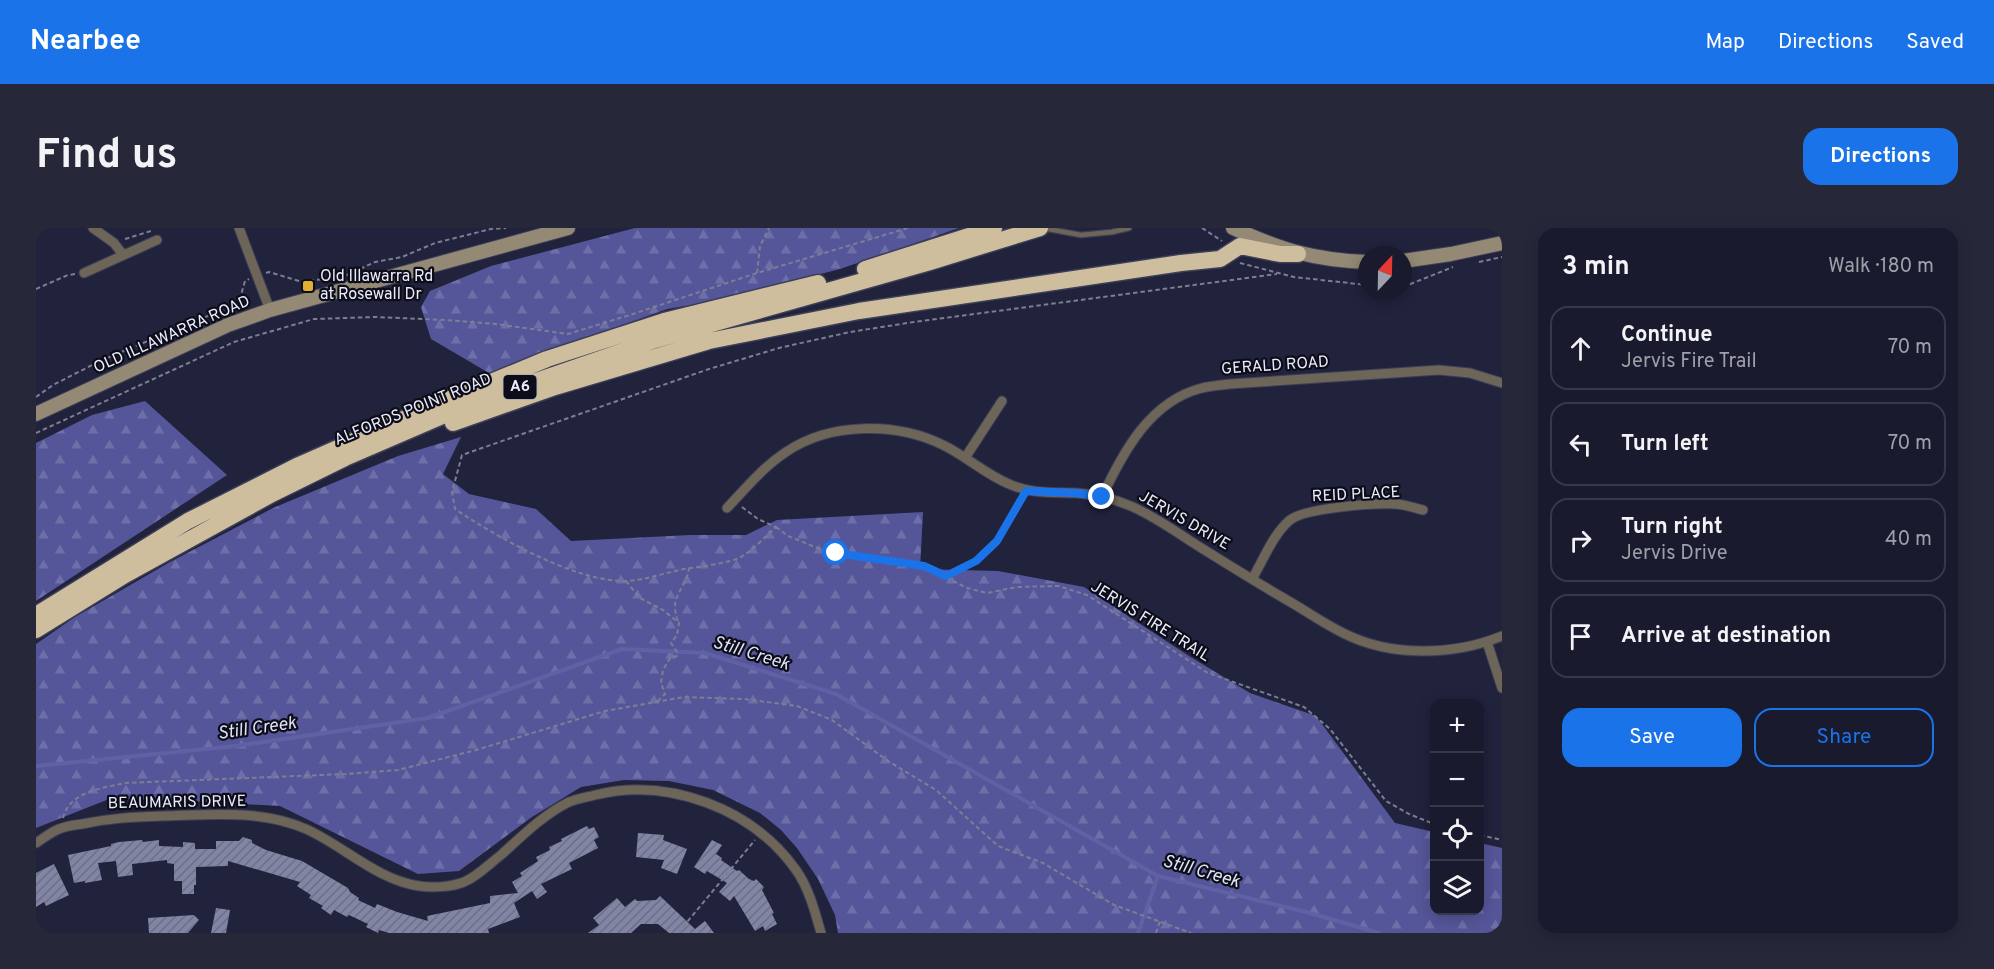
<!DOCTYPE html>
<html lang="en">
<head>
<meta charset="utf-8">
<style>
	:root { --surface:#191a2d; --page:#262739; --text:#f1f3f6; --muted:#9fa1aa; --line:#373849; --accent:#1a73e8 }
	body { margin:0; font-family:Overpass,sans-serif; background:var(--page); color:var(--text) }
	.controls { position:absolute; right:18px; bottom:18px; display:grid; overflow:hidden; border-radius:12px; box-shadow:0 3px 15px #0003 }
	.controls button { width:54px; height:54px; display:grid; place-items:center; padding:0; border:0; border-bottom:2px solid var(--line); background:var(--surface); color:var(--text); font:30px sans-serif }
	.compass { position:absolute; left:1322px; top:18px; width:54px; height:54px; border-radius:50%; background:var(--surface); box-shadow:0 3px 15px #0003; rotate:22deg }
	.stop { position:absolute; width:18px; height:18px; margin:-14px; border:4px solid #1a73e8; border-radius:50%; background:#fff }
	.stop.end { background:#1a73e8; border-color:#fff; box-shadow:0 2px 6px #0008 }
	.list { margin:0; padding:0; list-style:none }
	h2 { display:flex; justify-content:space-between; align-items:center; height:78px; margin:0; padding:0 24px; font-size:26px }
	h2 small { font-size:20px; font-weight:400; color:var(--muted) }
	.list li { display:grid; grid-template-columns:39px 1fr auto; gap:18px; align-items:center; box-sizing:border-box; height:84px; margin:0 12px 12px; padding:0 12px; border:2px solid var(--line); border-radius:18px }
	.list b { display:block; font-size:22px; white-space:nowrap }
	.list p { margin:0; font-size:20px; white-space:nowrap; color:var(--muted) }
	.list em { font-size:20px; font-style:normal; color:var(--muted) }
	.actions { display:flex; gap:12px; padding:18px 24px }
	.actions a { flex:1; padding:14px 0; border:2px solid var(--accent); border-radius:18px; text-align:center; font-size:21px; color:var(--accent) }
	.actions .main { background:var(--accent); color:#fff }
	.icon { flex:none; width:33px; height:33px; fill:none; stroke:currentColor; stroke-width:2; stroke-linecap:round; stroke-linejoin:round }
	.map { position:relative; flex:none; width:1466px; height:705px; overflow:hidden; border-radius:18px }
	header { display:flex; align-items:center; gap:36px; box-sizing:border-box; height:84px; padding:0 30px; background:var(--accent); color:#fff }
	header strong { font-size:28px }
	nav { display:flex; gap:33px; margin-inline-start:auto; font-size:21px }
	.intro { display:flex; align-items:center; justify-content:space-between; box-sizing:border-box; height:144px; padding:0 36px }
	h1 { margin:0; font-size:42px }
	.button { padding:15px 27px; border-radius:18px; background:var(--accent); color:#fff; font-size:21px; font-weight:700 }
	main { display:flex; gap:36px; padding:0 36px }
	aside { flex:1; background:var(--surface); border-radius:18px; box-shadow:0 3px 15px #0003 }
	.map>svg:first-child { display:block }
	.forest { fill:url(#forest-firs) }
	.lines { fill:none; stroke-linecap:round; stroke-linejoin:round }
	.stream { stroke:#6061a5; stroke-width:4 }
	.building { fill:url(#building-hatch) }
	.lane-casing { stroke:#3d3e57; stroke-width:7 }
	.street-casing { stroke:#3d3e57; stroke-width:11 }
	.secondary-casing { stroke:#3d3e57; stroke-width:16 }
	.highway-casing { stroke:#3d3e57; stroke-width:19 }
	.path { stroke:#7d7e94; stroke-width:2; stroke-dasharray:4.5 3; stroke-linecap:butt }
	.lane { stroke:#6c6558; stroke-width:4.5 }
	.street { stroke:#6c6558; stroke-width:9 }
	.secondary { stroke:#938974; stroke-width:14 }
	.highway { stroke:#cebe9e; stroke-width:16 }
	.route { stroke:#1a73e8; stroke-width:8 }
	.poi-dot { fill:#e1af34; stroke:#0d0d19; stroke-width:2 }
	.labels { text-anchor:middle; dominant-baseline:central; stroke-width:4.5; stroke-linejoin:round; paint-order:stroke }
	.shield { fill:#0d0d19; stroke:#a8a9b9; stroke-width:1.5 }
	.shield-label { font-size:15px; font-weight:bold; fill:#eaecfd }
	.poi-label { font-size:16px; fill:#eaecfd; stroke:#0d0d19; text-anchor:start }
	.street-label { font-size:16px; fill:#eaecfd; stroke:#0d0d19 }
	.water-label { font-size:18px; font-style:italic; fill:#e0e2f6; stroke:#0d0d19 }
</style>
</head>
<body>
<header>
<strong>Nearbee</strong>
<nav><a>Map</a><a>Directions</a><a>Saved</a></nav>
</header>
<div class="intro"><h1>Find us</h1><a class="button">Directions</a></div>
<main>
<div class="map">
<svg width="1466" height="705" viewBox="0 0 1466 705">
	<defs>
		<pattern id="forest-firs" width="22" height="20" patternUnits="userSpaceOnUse" patternTransform="scale(1.5)"><rect width="22" height="20" fill="#555699"/><path d="M5 1l3.5 6h-7zM16 11l3.5 6h-7z" fill="#6e6ea8"/></pattern>
		<pattern id="building-hatch" width="6" height="6" patternUnits="userSpaceOnUse" patternTransform="scale(1.5)"><rect width="6" height="6" fill="#8184a3"/><path d="M-1 1l2-2M0 6l6-6M5 7l2-2" fill="none" stroke="#6c6f85"/></pattern>
	</defs>
	<rect width="100%" height="100%" fill="#21223c"/>
	<!-- forest -->
	<path class="forest" d="M599 0H923L804 41 679 73 631 81 453 145 395 111 385 79 394 63 455 38Z
		M109 173 191 247 0 373V215L56 187Z
		M425 209 407 246 433 266 500 281 535 313 654 307H710L741 292 887 284 884 341 962 343 1048 359 1153 428 1214 465 1280 488 1359 595 1398 604V682H1444V615L1466 620V705H802L799 687 782 651 761 620 745 602 724 585 677 562 633 553 588 552 545 559 496 589 423 643 382 646 244 578 139 572 73 571 0 600V416L39 389 134 334 237 280 362 228Z"/>
	<g class="lines">
		<!-- stream -->
		<path class="stream" d="M0 538 200 518 392 490 586 421 669 425 800 466 1122 648 1270 684 1343 705
			M1102 705 1122 648"/>
	</g>
	<!-- building -->
	<path class="building" d="M551 598 553 601 558 599 563 609 558 612 562 620 533 635 536 641 505 656 511 664 501 671 496 663 478 675 484 689 452 701 453 705H353L343 702 342 705 330 699 332 696 313 687 311 689 298 682 295 687 285 680 287 678 273 670 275 667 261 658 264 654 192 633V638L160 639V657H158V666H146V653H138V636L131 635V632L96 636 97 647 82 649 80 633 62 635 66 652 49 655V653L38 655 32 627 75 618V616L83 614 106 612 107 614 123 612V618L147 619V614L159 615V621H180V613H203L207 609 216 612V615L230 622 266 633 312 660 314 664 323 670 322 672 339 680 341 676 361 684 392 693 391 688 454 675V668L482 665 476 654 486 648 484 645 502 633 500 629 514 622 513 619 526 613 525 611Z
		M602 605 628 607 627 612 651 621 641 646 625 640 628 632 600 629Z
		M676 612 686 617 680 626 686 630 685 632 701 643 703 642 713 651 718 653 720 651 728 659 726 662 738 685 736 686 741 696 729 703 727 698 719 703 698 668 694 673 683 664 691 655 671 643 669 646 658 639Z
		M18 636 33 667 10 678 8 674 0 679V645Z
		M624 668 659 701 669 693 678 705H633L622 696H605L595 705H552L563 697 557 690 581 670 589 679 599 671 601 673 620 672Z
		M180 680 194 682 190 705H175Z
		M158 687 163 692 152 705H113L112 690Z"/>
	<g class="lines">
		<defs>
			<path id="lane" d="M1007 0 1045 7 1076 4 1093 0"/>
			<path id="street" d="M57 0 78 15 87 27
				M203 0 234 82
				M48 45 121 12
				M929 230 966 173
				M1066 269C1087 224 1114 173 1166 160 1175 158 1185 157 1194 156L1403 142 1434 145 1466 155
				M691 280C709 261 727 239 750 224 794 194 860 194 907 217 930 228 949 246 973 256 995 266 1016 264 1040 265 1059 266 1079 271 1097 279 1119 289 1139 303 1159 316 1191 336 1223 356 1256 375 1273 385 1289 396 1307 405 1354 429 1417 428 1466 408
				M1216 351C1227 333 1237 306 1254 292 1269 280 1338 275 1359 276 1368 276 1378 280 1387 282
				M1451 414 1466 460
				M0 615C8 610 15 604 23 601 30 598 39 597 46 596 75 590 97 589 127 588 174 587 225 581 270 601 308 618 341 652 383 658 397 660 415 659 428 654 442 648 453 636 465 627 485 609 508 586 533 574 540 571 551 569 559 567 632 549 716 580 760 642 773 660 779 684 785 705"/>
			<path id="secondary" d="M1197 0C1245 22 1278 32 1331 34
				M1367 33 1415 26 1466 15
				M0 186 192 97 234 82 532 0"/>
			<path id="highway" d="M829 41 958 0
				M417 195 519 159 673 113 823 83 1145 35 1184 31 1204 18 1244 26H1262
				M0 387 152 293 263 237 397 178 511 131 628 93 782 55
				M0 402 89 347 236 266 309 230 439 174 619 112 894 34 1004 0"/>
		</defs>
		<!-- lane casing -->
		<use href="#lane" class="lane-casing"/>
		<!-- street casing -->
		<use href="#street" class="street-casing"/>
		<!-- secondary casing -->
		<use href="#secondary" class="secondary-casing"/>
		<!-- highway casing -->
		<use href="#highway" class="highway-casing"/>
		<!-- path -->
		<path class="path" d="M1166 0 1186 13
			M89 11 115 3
			M1443 34 1466 29
			M1204 35 1258 49 1331 57
			M230 45 233 44 263 53 291 51 311 47 339 34 366 29 399 15 455 1 470 0
			M721 45 724 18 733 0
			M1367 59 1417 39
			M0 61 32 47 39 46
			M0 169 17 157 64 133 186 82 205 67 209 53 213 51
			M0 205 198 114 278 91 339 89 410 92 460 96 532 106 597 86 721 45 872 0
			M706 279 722 291 740 299C729 309 718 321 705 329 694 335 662 339 648 341 628 345 610 352 590 353 539 354 461 309 419 281L416 264 426 227 673 141 743 120 814 104 878 94 1241 46
			M740 299 752 308 784 321 800 325 888 338 931 360 951 365 981 359 1022 358 1051 367 1172 445 1268 479 1294 501 1350 573 1373 586 1398 596
			M910 348C953 327 965 313 986 271
			M590 353 604 370 627 382 643 395 641 407 635 415 641 424V428L634 430 627 442 625 455 629 466 620 475
			M642 393C632 368 650 362 653 340
			M27 590C33 564 66 560 89 555L310 546 362 542 440 522 569 483 648 469 708 471 761 478 796 492 852 533 900 562 962 618 1007 635 1078 677 1155 705
			M1444 607 1466 612
			M642 705 719 612
			M1120 705 1124 693"/>
		<!-- lane -->
		<use href="#lane" class="lane"/>
		<!-- street -->
		<use href="#street" class="street"/>
		<!-- secondary -->
		<use href="#secondary" class="secondary"/>
		<!-- highway -->
		<use href="#highway" class="highway"/>
	</g>
	<g class="lines">
		<!-- route -->
		<path class="route" d="M800 325 888 338 910 348 940 333 961 313 990 263 1040 265 1066 269"/>
	</g>
	<!-- markers -->
	<rect class="poi-dot" x="266" y="52" width="12" height="12" rx="3"/>
	<g class="labels">
		<!-- shield labels -->
		<rect class="shield" x="467.5" y="147" width="33" height="24" rx="4.5"/>
		<g class="shield-label">
			<text x="484" y="159">A6</text>
		</g>
		<!-- poi labels -->
		<g class="poi-label">
			<text x="284" y="49">Old Illawarra Rd<tspan x="284" dy="18">at Rosewall Dr</tspan></text>
		</g>
		<!-- street labels -->
		<g class="street-label">
			<text transform="translate(136 107) rotate(-24)">OLD ILLAWARRA ROAD</text>
			<text transform="translate(1239 138) rotate(-4)">GERALD ROAD</text>
			<text transform="translate(377 182) rotate(-22)">ALFORDS POINT ROAD</text>
			<text transform="translate(1320 267) rotate(-3)">REID PLACE</text>
			<text transform="translate(1148 293) rotate(30)">JERVIS DRIVE</text>
			<text transform="translate(1114 394) rotate(32)">JERVIS FIRE TRAIL</text>
			<text transform="translate(141 575) rotate(-1)">BEAUMARIS DRIVE</text>
		</g>
		<!-- water labels -->
		<g class="water-label">
			<text transform="translate(715 426) rotate(17)">Still Creek</text>
			<text transform="translate(221 501) rotate(-8)">Still Creek</text>
			<text transform="translate(1165 644) rotate(16)">Still Creek</text>
		</g>
	</g>
</svg>
<div class="controls">
<button>+</button>
<button>−</button>
<button><svg class="icon" aria-label="locate" viewBox="0 0 24 24"><circle cx="12" cy="12" r="6"/><path d="M12 2v4M12 18v4M2 12h4M18 12h4"/></svg></button>
<button><svg class="icon" aria-label="layers" viewBox="0 0 24 24"><path d="M12 4l9 5-9 5-9-5zM3 14l9 5 9-5"/></svg></button>
</div>
<svg class="compass" viewBox="-18 -18 36 36"><path d="M0-13l5 13h-10z" fill="#e53935"/><path d="M0 13l5-13h-10z" fill="#9fa1aa"/></svg>
<div class="stop" style="left:800px;top:325px"></div>
<div class="stop end" style="left:1066px;top:269px"></div>
</div>
<aside>
<h2>3 min<small>Walk · 180 m</small></h2>
<ul class="list">
<li><svg class="icon" aria-label="ahead" viewBox="0 0 24 24"><path d="M12 20V5M6 11l6-6 6 6"/></svg><div><b>Continue</b><p>Jervis Fire Trail</p></div><em>70 m</em></li>
<li><svg class="icon" aria-label="left" viewBox="0 0 24 24"><path d="M17 20v-9H6M10 6l-5 5 5 5"/></svg><div><b>Turn left</b></div><em>70 m</em></li>
<li><svg class="icon" aria-label="right" viewBox="0 0 24 24"><path d="M7 20v-9h11M14 6l5 5-5 5"/></svg><div><b>Turn right</b><p>Jervis Drive</p></div><em>40 m</em></li>
<li><svg class="icon" aria-label="arrive" viewBox="0 0 24 24"><path d="M6 21V4h12l-3 4 3 4H6"/></svg><div><b>Arrive at destination</b></div></li>
</ul>
<div class="actions"><a class="main">Save</a><a>Share</a></div>
</aside>
</main>
</body>
</html>
